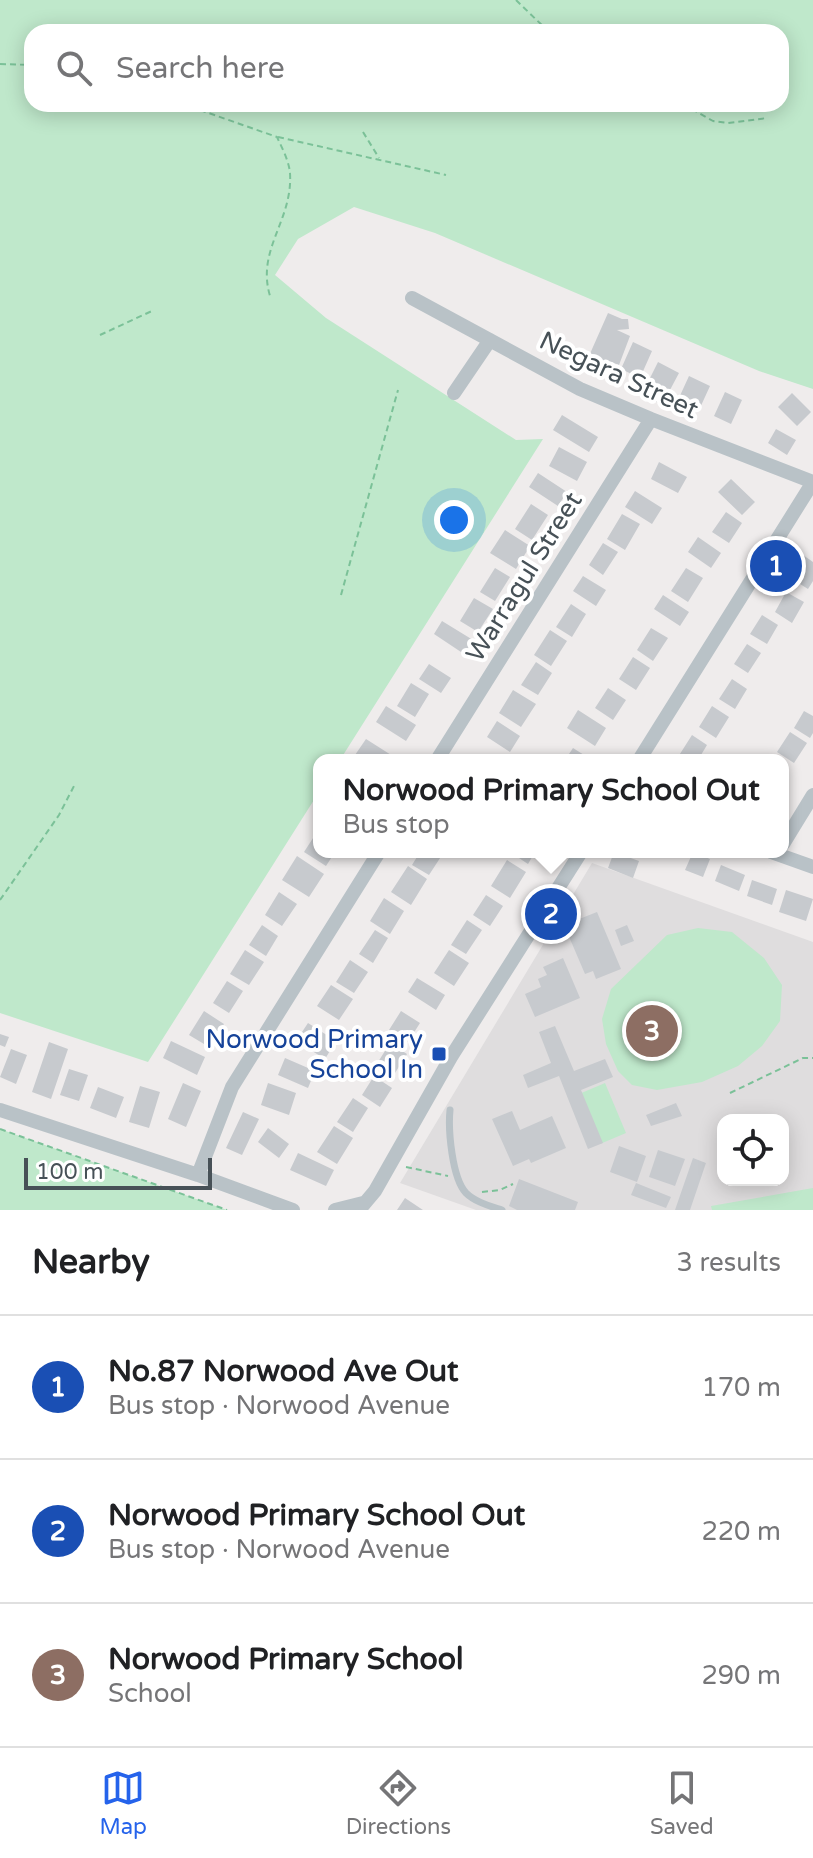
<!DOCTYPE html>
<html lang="en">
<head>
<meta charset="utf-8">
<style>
	:root { --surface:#fff; --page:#f6f6f6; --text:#202124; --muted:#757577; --line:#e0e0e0; --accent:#2563eb }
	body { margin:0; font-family:"Varela Round",sans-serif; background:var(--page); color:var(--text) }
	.controls { position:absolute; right:24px; bottom:24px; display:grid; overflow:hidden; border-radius:16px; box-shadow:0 4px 20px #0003 }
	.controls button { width:72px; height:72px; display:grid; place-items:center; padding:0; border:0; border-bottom:2px solid var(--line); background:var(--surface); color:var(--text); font:40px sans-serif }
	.scale { position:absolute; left:24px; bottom:20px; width:188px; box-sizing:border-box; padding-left:8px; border:4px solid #475157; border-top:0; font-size:22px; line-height:28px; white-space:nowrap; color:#475157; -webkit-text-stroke:6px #fff; paint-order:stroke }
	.you { position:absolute; left:454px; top:520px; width:28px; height:28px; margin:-20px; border:6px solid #fff; border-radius:50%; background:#1a73e8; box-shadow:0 0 0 12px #1a73e833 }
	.badge { display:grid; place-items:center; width:52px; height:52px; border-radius:50%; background:var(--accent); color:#fff; font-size:26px; font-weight:700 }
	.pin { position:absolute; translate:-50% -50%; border:4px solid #fff; box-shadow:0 2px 8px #0006 }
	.popup { position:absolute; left:313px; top:754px; width:476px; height:104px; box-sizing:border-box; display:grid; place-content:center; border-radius:16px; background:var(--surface); filter:drop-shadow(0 2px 6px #0005); font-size:26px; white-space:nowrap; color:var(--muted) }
	.popup b { font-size:30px; color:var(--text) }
	.popup::after { content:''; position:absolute; left:50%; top:100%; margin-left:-16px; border:16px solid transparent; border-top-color:var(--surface) }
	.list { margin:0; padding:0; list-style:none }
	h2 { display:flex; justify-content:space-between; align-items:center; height:104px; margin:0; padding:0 32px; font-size:34px }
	h2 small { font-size:26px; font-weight:400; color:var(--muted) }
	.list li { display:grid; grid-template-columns:52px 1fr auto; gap:24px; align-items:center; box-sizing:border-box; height:144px; padding:0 32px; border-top:2px solid var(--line) }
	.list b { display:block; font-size:30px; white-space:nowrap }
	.list p { margin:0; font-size:26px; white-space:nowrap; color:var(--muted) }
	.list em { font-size:26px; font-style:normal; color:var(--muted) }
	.icon { flex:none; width:44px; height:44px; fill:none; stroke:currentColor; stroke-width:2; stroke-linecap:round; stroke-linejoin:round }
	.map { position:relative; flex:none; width:813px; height:1210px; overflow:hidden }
	.search { position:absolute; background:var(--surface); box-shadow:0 4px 20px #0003; left:24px; right:24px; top:24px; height:88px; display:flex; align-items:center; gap:20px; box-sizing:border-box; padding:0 28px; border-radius:24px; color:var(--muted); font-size:30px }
	.sheet { height:536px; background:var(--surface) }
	nav { display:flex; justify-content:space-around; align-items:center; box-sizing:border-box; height:112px; border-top:2px solid var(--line); background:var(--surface); font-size:22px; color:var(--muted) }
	nav a { display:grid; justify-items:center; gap:4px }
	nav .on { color:var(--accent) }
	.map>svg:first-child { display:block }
	.education { fill:#dfddde; fill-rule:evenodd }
	.green { fill:#bfe8cb; fill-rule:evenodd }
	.building { fill:#c7cace }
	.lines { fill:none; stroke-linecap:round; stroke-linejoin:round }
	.path { stroke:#7bc198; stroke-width:2; stroke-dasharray:6 4; stroke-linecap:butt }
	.service { stroke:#b9c2c7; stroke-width:7 }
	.minor { stroke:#b9c2c7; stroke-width:14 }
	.transit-dot { fill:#1a4fb4; stroke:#fff; stroke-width:3 }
	.labels { text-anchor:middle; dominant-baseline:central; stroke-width:8; stroke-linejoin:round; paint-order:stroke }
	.street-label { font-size:26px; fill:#475157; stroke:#fff }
	.transit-label { font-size:26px; fill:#164399; stroke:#fff; text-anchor:end }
</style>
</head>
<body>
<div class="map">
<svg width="813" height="1210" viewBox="0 0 813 1210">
	<rect width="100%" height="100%" fill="#efecec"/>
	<!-- education -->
	<path class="education" d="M592 863 813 942V1210H476L400 1183ZM723 1120H783V1180H723Z"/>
	<!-- green -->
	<path class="green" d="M0 0H813V389L759 371 435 233 354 207 298 239 275 275 326 318 516 440 543 439 340 760H319V792L148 1062 0 1013ZM32 32H781V104H32Z
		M698 928 732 932 764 958 782 985 780 1021 762 1046 738 1066 702 1082 657 1090 632 1085 618 1071 606 1044 602 1019 611 989 667 935Z
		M605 1083 626 1133 600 1144 579 1094Z
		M0 1129 227 1210H0Z
		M813 1188V1210H712L711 1206Z"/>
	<!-- building -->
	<path class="building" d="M608 313 622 319H628L629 329 617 330 630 336 619 365 606 360 601 372 585 365Z
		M633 342 652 351 640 378 621 369Z
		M658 362 679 373 662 405 642 394Z
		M689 376 710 386 699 410 678 400Z
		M725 392 742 400 731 424 714 416Z
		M792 393 811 412 797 426 778 407Z
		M562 415 598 437 589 452 553 430Z
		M776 429 796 440 787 455 768 443Z
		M559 447 587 462 577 481 549 466Z
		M659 462 687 477 678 493 651 479Z
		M538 473 567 492 558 506 529 487Z
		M731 479 755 502 742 515 718 492Z
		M635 491 662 508 652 524 625 507Z
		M531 504 548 515 532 540 515 529Z
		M726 512 742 523 729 543 712 532Z
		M622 514 640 524 625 550 607 539Z
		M505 530 530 546 516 569 490 553Z
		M698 537 721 553 711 568 688 552Z
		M603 543 618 552 603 575 589 565Z
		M803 555 813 562V581L808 589 789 577Z
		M495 568 510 577 495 601 480 592Z
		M686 568 703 578 688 602 671 591Z
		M583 576 606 590 596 606 573 591Z
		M786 592 804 602 792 623 775 612Z
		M663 595 689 612 680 626 654 609Z
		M474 598 493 609 478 632 460 621Z
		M571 604 586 614 572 637 556 627Z
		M762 615 778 625 767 644 750 634Z
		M442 621 473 640 464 654 434 634Z
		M651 628 668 638 653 661 637 650Z
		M550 630 567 641 551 666 534 655Z
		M747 644 761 653 748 673 734 664Z
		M633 657 650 668 636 690 619 679Z
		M536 662 552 673 538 695 521 685Z
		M429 664 451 678 441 693 419 679Z
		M732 679 747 689 735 709 719 699Z
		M411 683 429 694 415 717 397 706Z
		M608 688 626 700 613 720 595 708Z
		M513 690 536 704 521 727 499 713Z
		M386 706 416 725 406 741 376 722Z
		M712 706 729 717 716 738 699 727Z
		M578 710 606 728 595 746 567 728Z
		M804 711 813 716V733L810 738 794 728Z
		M497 721 520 736 510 752 487 737Z
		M790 732 807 743 794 763 777 752Z
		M692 735 707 745 698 760H683L678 757Z
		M366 739 399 760H363L355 755Z
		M573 748 592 760H565Z
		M315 835 319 837V852H335L326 866 304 852Z
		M420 852H444L429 875 412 865Z
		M510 852H535L528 864Z
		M614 852 639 861 633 878 608 868Z
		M693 852 710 859 703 877 685 870Z
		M297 856 324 874 309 897 282 880Z
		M507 860 526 872 510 898 491 886Z
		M721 865 745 875 739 891 715 881Z
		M408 866 427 879 411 905 391 892Z
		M752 880 777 889 772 905 747 896Z
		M786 890 813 899 806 921 779 912Z
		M279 892 297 904 282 926 265 915Z
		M486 895 503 906 490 926 473 915Z
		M384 898 404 911 390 934 370 921Z
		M597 912 621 969 596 979 593 971 585 974 564 925Z
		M467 920 482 930 466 954 451 945Z
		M262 925 278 936 266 956 249 945Z
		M627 925 634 941 621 946 615 930Z
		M375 930 388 938 373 963 359 954Z
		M245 950 264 962 249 985 230 974Z
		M449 950 469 963 454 986 434 973Z
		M563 958 580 998 535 1017 525 994 541 987 538 979 547 975 543 967Z
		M350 960 368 972 354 993 336 982Z
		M417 978 445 995 436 1010 408 992Z
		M227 981 243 991 229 1013 213 1003Z
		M331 985 353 999 339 1020 317 1006Z
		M204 1011 224 1024 209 1047 189 1035Z
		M401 1011 420 1023 408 1042 389 1030Z
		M308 1023 336 1041 325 1059 296 1041Z
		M555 1026 574 1071 605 1059 613 1077 581 1090 603 1143 588 1149 559 1076 528 1088 523 1075 551 1063 539 1032Z
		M0 1034 9 1037 5 1047 0 1045Z
		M171 1041 205 1057 197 1075 163 1058Z
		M49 1042 68 1049 51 1099 32 1092Z
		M390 1043 407 1054 395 1073 378 1062Z
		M11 1049 27 1055 16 1084 0 1077Z
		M285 1058 315 1071 308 1088 278 1075Z
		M69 1069 88 1075 79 1101 60 1095Z
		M374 1076 392 1088 380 1107 362 1095Z
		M183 1083 201 1091 186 1127 168 1119Z
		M268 1083 296 1093 289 1115 261 1105Z
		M140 1086 160 1092 149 1128 129 1122Z
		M98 1087 124 1097 116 1118 90 1108Z
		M353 1098 368 1108 353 1132 337 1122Z
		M676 1103 682 1116 651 1126 646 1115Z
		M512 1111 520 1130 552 1116 566 1148 531 1163 529 1159 513 1166 492 1119Z
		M243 1112 259 1119 242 1155 226 1148Z
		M334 1126 353 1138 337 1164 317 1152Z
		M268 1128 289 1144 279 1158 258 1142Z
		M619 1146 646 1156 637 1182 610 1172Z
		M658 1150 685 1159 675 1186 649 1177Z
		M298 1153 334 1170 326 1186 290 1170Z
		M693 1158 706 1163 690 1210H675Z
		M519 1179 578 1202 575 1210H517L509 1206Z
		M636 1183 671 1197 666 1208 631 1195Z
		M405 1198 423 1210H397Z"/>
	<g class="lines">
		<!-- path -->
		<path class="path" d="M516 0 549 32
			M0 64 32 65
			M683 104 713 121 728 123 767 118
			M200 110 277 137C282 148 289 161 290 173 293 221 256 249 270 296
			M363 132 379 158
			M278 137 446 175
			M100 335 154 310
			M341 595 398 390
			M0 900 59 815 75 784
			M730 1093 803 1058H813
			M0 1129 227 1210
			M406 1167 448 1176
			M482 1192 500 1190 513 1184"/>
		<!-- service -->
		<path class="service" d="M450 1110C448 1130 452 1178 466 1193 475 1202 490 1206 502 1210"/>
		<!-- minor -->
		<path class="minor" d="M412 298 580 389 651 419 813 482
			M454 393 490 340
			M437 760 651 419
			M639 760 813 482
			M783 844 813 795
			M771 852 813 867
			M0 1110 198 1175 293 1210
			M198 1175 232 1087 379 852
			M335 1210 363 1203
			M359 1210 375 1191 451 1057 581 852"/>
	</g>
	<!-- markers -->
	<rect class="transit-dot" x="431" y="1046" width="16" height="16" rx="4"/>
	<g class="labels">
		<!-- street labels -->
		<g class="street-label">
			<text transform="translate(619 375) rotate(25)">Negara Street</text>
			<text transform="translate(524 577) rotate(-58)">Warragul Street</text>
		</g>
		<!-- transit labels -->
		<g class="transit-label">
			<text x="423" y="1039">Norwood Primary<tspan x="423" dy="30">School In</tspan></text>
		</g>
	</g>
</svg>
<div class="controls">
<button><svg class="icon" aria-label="locate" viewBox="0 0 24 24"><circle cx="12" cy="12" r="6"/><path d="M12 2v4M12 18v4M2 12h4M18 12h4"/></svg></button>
</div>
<div class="scale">100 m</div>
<div class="you"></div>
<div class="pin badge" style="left:776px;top:566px;background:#1a4fb4">1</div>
<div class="pin badge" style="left:551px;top:914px;background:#1a4fb4">2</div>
<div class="popup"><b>Norwood Primary School Out</b>Bus stop</div>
<div class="pin badge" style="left:652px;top:1031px;background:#8d6e63">3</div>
<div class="search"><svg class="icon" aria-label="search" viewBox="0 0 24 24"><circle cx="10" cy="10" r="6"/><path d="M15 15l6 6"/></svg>Search here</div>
</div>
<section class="sheet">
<h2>Nearby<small>3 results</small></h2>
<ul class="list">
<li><span class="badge" style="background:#1a4fb4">1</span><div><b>No.87 Norwood Ave Out</b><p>Bus stop · Norwood Avenue</p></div><em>170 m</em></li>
<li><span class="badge" style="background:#1a4fb4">2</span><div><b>Norwood Primary School Out</b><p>Bus stop · Norwood Avenue</p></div><em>220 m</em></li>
<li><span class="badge" style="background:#8d6e63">3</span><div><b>Norwood Primary School</b><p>School</p></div><em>290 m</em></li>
</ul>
</section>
<nav>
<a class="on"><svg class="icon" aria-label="map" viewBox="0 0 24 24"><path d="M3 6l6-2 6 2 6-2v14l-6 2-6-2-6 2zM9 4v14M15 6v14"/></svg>Map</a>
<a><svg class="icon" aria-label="directions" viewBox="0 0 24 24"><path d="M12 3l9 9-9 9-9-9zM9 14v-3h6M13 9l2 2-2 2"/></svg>Directions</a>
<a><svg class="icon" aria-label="saved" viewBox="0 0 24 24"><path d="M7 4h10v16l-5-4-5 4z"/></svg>Saved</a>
</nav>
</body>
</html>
